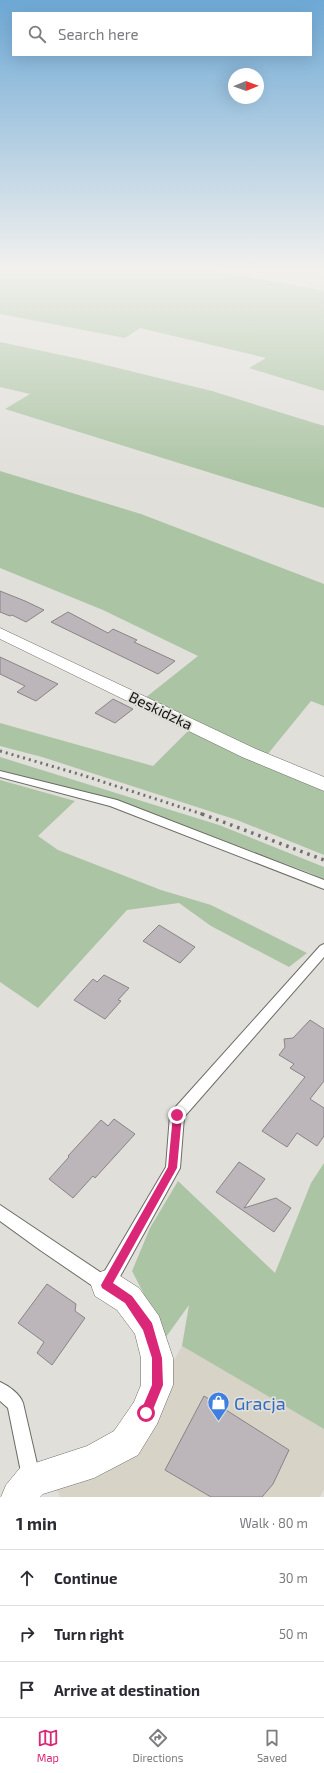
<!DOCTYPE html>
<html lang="en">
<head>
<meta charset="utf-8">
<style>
	:root { --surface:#fff; --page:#f7f7f7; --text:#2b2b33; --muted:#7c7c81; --line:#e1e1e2; --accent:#db2777 }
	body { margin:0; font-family:"Exo 2",sans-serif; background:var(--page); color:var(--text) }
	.compass { position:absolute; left:228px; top:68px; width:36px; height:36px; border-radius:50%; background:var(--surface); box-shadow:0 4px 16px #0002; rotate:89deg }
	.stop { position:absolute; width:12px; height:12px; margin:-9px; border:3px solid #db2777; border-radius:50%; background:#fff }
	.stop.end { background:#db2777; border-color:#fff; box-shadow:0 1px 4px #0008 }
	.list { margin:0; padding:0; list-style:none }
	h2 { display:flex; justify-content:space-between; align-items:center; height:52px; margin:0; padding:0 16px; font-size:17px }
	h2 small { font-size:13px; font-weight:400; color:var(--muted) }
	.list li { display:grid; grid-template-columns:26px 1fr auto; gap:12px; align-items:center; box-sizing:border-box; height:56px; padding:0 16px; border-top:1px solid var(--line) }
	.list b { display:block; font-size:15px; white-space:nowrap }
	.list em { font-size:13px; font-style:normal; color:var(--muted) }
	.icon { flex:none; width:22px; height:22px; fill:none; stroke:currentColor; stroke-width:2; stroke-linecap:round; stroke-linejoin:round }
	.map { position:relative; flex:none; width:324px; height:1497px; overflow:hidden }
	.search { position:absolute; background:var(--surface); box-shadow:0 4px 16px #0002; left:12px; right:12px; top:12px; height:44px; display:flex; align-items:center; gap:10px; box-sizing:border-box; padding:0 14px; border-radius:0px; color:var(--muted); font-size:15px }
	.sheet { height:220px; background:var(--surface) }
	nav { display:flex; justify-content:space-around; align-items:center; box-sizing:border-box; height:56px; border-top:1px solid var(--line); background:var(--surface); font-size:11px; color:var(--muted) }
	nav a { display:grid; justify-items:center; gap:2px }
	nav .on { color:var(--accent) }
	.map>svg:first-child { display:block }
	.built { fill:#d7d3c7 }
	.green { fill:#abc4a3 }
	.building { fill:#bcb6ba; stroke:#898487 }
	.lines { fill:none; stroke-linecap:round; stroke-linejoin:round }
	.lane-casing { stroke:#6c6b66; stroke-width:2 }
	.street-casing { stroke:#6c6b66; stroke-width:1 }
	.lane { fill:#fff; fill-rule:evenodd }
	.street { fill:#fff; fill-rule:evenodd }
	.rail-far1 { stroke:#71706d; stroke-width:3; stroke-dasharray:2 4; stroke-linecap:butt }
	.rail { stroke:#71706d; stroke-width:3.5; stroke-dasharray:2.5 5; stroke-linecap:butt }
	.route { fill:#db2777 }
	.labels { text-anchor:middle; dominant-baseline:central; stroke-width:3.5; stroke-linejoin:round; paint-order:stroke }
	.street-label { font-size:15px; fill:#141311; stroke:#e1dfda }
	.near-shop-label { font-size:18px; fill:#366cbe; stroke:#e1dfda; text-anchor:start }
</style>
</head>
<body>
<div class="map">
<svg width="324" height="1497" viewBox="0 0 324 1497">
	<rect width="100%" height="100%" fill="#e1dfda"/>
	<!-- built -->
	<path class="built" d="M182 1346 324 1429V1489L320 1497H60L58 1492 51 1488 81 1477 167 1373Z"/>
	<!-- green -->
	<path class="green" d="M0 269H210L324 291V391L249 368 266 358 140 328 125 338 0 314Z
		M0 342 85 360 212 391 324 426V508L5 409 30 394 0 387Z
		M0 471 141 514 324 584V706L311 701 267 755 145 698 198 656 103 610 0 568Z
		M0 723 153 766 190 729 324 788V855L237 820 42 757 0 746Z
		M0 757 219 825 324 867V880L310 873 116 800 0 770Z
		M0 780 75 801 38 836 58 850 161 890 211 905 307 953 289 967 211 926 179 903 127 910 38 1008 0 982Z
		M324 1163V1429L182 1346 189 1305 166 1337 132 1271 150 1228 178 1181 275 1273 311 1183Z"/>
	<!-- building -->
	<path class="building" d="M0 591 25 601 44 610 26 622 12 615 10 616 0 612Z
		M68 612 108 633 113 629 137 640 134 642 175 661 158 674 51 622Z
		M0 657 58 684 36 701 17 692 25 686 0 674Z
		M113 699 133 709 115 723 95 713Z
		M159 925 195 947 180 963 143 941Z
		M104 975 129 988 118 1000 121 1001 105 1019 74 1000 93 979 97 982Z
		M310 1020 324 1029V1081L310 1099 324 1108V1136L317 1146 297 1133 287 1147 262 1131 305 1077 290 1068 294 1064 279 1055 285 1047 284 1039 293 1038Z
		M114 1119 135 1134 95 1178 93 1176 73 1198 49 1179 69 1157 68 1156 101 1120 108 1126Z
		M239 1162 265 1179 244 1208 276 1198 291 1208 274 1232 216 1192Z
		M47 1284 76 1304 75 1311 85 1318 52 1365 37 1353 44 1342 18 1323Z
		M204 1396 289 1450 273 1484 262 1497H211L165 1470Z"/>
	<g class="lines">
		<defs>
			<path id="lane" d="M0 771 117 800 324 880V889L110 806 0 777Z
				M324 944V957L184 1117 180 1168 112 1291 106 1293 100 1291 40 1250 0 1221V1205L103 1274 166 1167 170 1115 172 1111 320 946Z
				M0 1382C9 1386 20 1394 23 1403L40 1477 37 1483 31 1486 25 1483 22 1477 8 1408 0 1401Z"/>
			<path id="street" d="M0 628 256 749 324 777V791L242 757 0 639Z
				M106 1270 117 1274 139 1288 159 1316 173 1358V1385L157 1424 138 1455 94 1478 43 1494 40 1497H1L6 1485 20 1468 87 1446 114 1431 134 1402 141 1385V1358L135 1334 117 1310 95 1296 91 1285 95 1274Z"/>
		</defs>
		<!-- lane casing -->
		<use href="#lane" class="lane-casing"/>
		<!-- street casing -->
		<use href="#street" class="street-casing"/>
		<!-- lane -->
		<use href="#lane" class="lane"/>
		<!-- street -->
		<use href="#street" class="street"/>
		<!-- rail-far1 -->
		<path class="rail-far1" d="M0 751 82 775 205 815"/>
		<!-- rail -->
		<path class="rail" d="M202 814 324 860"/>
	</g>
	<!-- sky -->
	<linearGradient id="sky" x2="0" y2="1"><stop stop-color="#6da8d5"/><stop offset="0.56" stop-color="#f2f1ee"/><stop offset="1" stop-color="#f2f1ee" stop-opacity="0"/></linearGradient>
	<rect width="324" height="479" fill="url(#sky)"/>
	<!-- route -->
	<path class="route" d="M177 1111 180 1112 182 1115 177 1168 113 1283 132 1296 152 1323 162 1358 163 1385 150 1417 146 1419 142 1417 140 1413 152 1385V1358L143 1330 125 1303 102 1288 101 1285 168 1167 173 1115 174 1112Z"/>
	<!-- icons -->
	<defs>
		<symbol id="shop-pin" viewBox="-11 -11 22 30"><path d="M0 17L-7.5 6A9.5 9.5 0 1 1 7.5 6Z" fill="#3f7fe0" stroke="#e1dfda"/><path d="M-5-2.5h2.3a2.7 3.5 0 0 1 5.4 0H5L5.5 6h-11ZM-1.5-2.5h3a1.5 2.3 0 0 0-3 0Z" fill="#fff"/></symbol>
	</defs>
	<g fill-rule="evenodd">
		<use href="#shop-pin" x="206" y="1390" width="25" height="34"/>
	</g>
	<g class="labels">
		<!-- street labels -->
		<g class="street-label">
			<text transform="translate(161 710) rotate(26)">Beskidzka</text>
		</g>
		<!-- near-shop labels -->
		<g class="near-shop-label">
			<text x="234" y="1403">Gracja</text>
		</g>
	</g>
</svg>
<svg class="compass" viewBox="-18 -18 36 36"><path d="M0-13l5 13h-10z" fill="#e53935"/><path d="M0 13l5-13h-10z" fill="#7c7c81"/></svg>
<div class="stop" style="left:146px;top:1413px"></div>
<div class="stop end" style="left:177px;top:1115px"></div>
<div class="search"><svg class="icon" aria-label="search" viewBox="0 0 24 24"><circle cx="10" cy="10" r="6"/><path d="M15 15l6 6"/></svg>Search here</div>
</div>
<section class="sheet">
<h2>1 min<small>Walk · 80 m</small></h2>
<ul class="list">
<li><svg class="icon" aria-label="ahead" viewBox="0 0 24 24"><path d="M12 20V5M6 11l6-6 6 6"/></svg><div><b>Continue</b></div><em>30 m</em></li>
<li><svg class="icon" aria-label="right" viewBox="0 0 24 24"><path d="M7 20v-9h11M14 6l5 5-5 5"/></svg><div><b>Turn right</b></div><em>50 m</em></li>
<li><svg class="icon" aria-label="arrive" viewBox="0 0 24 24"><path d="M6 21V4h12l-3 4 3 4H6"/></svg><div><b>Arrive at destination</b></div></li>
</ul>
</section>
<nav>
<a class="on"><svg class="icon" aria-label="map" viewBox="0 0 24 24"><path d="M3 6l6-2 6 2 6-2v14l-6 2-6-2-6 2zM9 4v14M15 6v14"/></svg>Map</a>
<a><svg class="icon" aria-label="directions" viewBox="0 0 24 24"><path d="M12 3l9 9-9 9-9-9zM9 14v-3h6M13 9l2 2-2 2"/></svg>Directions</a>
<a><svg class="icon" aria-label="saved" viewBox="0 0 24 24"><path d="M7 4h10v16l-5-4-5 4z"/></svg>Saved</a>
</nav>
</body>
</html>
